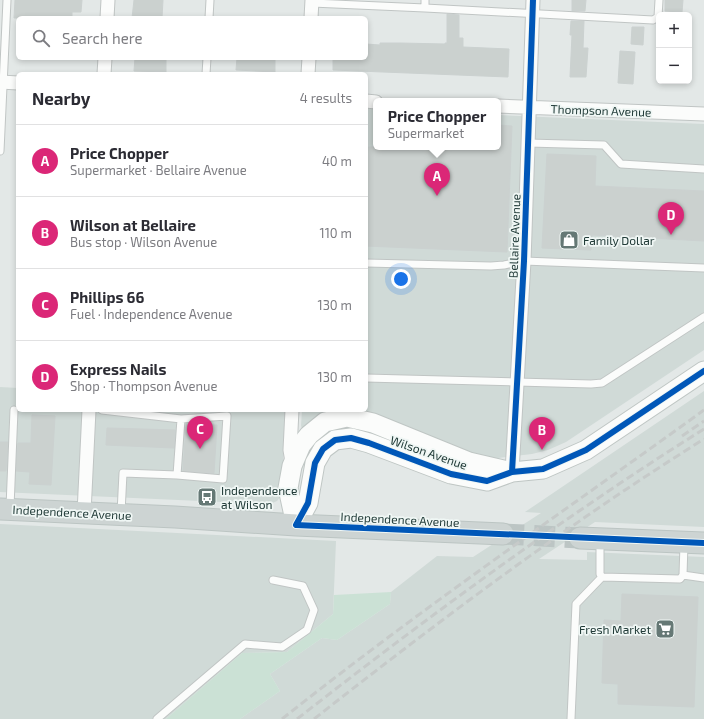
<!DOCTYPE html>
<html lang="en">
<head>
<meta charset="utf-8">
<style>
	:root { --surface:#fff; --page:#f2f2f3; --text:#2b2b33; --muted:#7c7c81; --line:#e1e1e2; --accent:#db2777 }
	body { margin:0; font-family:"Exo 2",sans-serif; background:var(--page); color:var(--text) }
	.controls { position:absolute; right:12px; top:12px; display:grid; overflow:hidden; border-radius:6px; box-shadow:0 2px 6px #0003 }
	.controls button { width:36px; height:36px; display:grid; place-items:center; padding:0; border:0; border-bottom:1px solid var(--line); background:var(--surface); color:var(--text); font:20px sans-serif }
	.you { position:absolute; left:401px; top:279px; width:14px; height:14px; margin:-10px; border:3px solid #fff; border-radius:50%; background:#1a73e8; box-shadow:0 0 0 6px #1a73e833 }
	.badge { display:grid; place-items:center; width:26px; height:26px; border-radius:50%; background:var(--accent); color:#fff; font-size:13px; font-weight:700 }
	.pin { position:absolute; translate:-50% -33px; filter:drop-shadow(0 1px 2px #0008) }
	.pin::after { content:''; position:absolute; top:21px; width:14px; height:12px; background:inherit; clip-path:polygon(0 0,100% 0,50% 100%) }
	.popup { position:absolute; left:373px; top:98px; width:128px; height:52px; box-sizing:border-box; display:grid; place-content:center; border-radius:6px; background:var(--surface); filter:drop-shadow(0 1px 3px #0005); font-size:13px; white-space:nowrap; color:var(--muted) }
	.popup b { font-size:15px; color:var(--text) }
	.popup::after { content:''; position:absolute; left:50%; top:100%; margin-left:-8px; border:8px solid transparent; border-top-color:var(--surface) }
	.list { margin:0; padding:0; list-style:none }
	h2 { display:flex; justify-content:space-between; align-items:center; height:52px; margin:0; padding:0 16px; font-size:17px }
	h2 small { font-size:13px; font-weight:400; color:var(--muted) }
	.list li { display:grid; grid-template-columns:26px 1fr auto; gap:12px; align-items:center; box-sizing:border-box; height:72px; padding:0 16px; border-top:1px solid var(--line) }
	.list b { display:block; font-size:15px; white-space:nowrap }
	.list p { margin:0; font-size:13px; white-space:nowrap; color:var(--muted) }
	.list em { font-size:13px; font-style:normal; color:var(--muted) }
	.icon { flex:none; width:22px; height:22px; fill:none; stroke:currentColor; stroke-width:2; stroke-linecap:round; stroke-linejoin:round }
	.map { position:relative; flex:none; width:704px; height:719px; overflow:hidden }
	.search { position:absolute; background:var(--surface); box-shadow:0 2px 6px #0003; left:16px; top:16px; width:352px; height:44px; display:flex; align-items:center; gap:10px; box-sizing:border-box; padding:0 14px; border-radius:6px; color:var(--muted); font-size:15px }
	.panel { position:absolute; background:var(--surface); box-shadow:0 2px 6px #0003; left:16px; top:72px; width:352px; height:340px; border-radius:6px }
	.map>svg:first-child { display:block }
	.built { fill:#d0dad7 }
	.green { fill:#cbe1d5 }
	.building { fill:#cbd1cf; stroke:#cbd1d0 }
	.lines { fill:none; stroke-linecap:round; stroke-linejoin:round }
	.primary-tunnel { stroke:#bcc5c4; stroke-width:21; stroke-dasharray:21 10; stroke-linecap:butt }
	.lane-casing { stroke:#c0c5c4; stroke-width:9 }
	.street-casing { stroke:#c0c5c4; stroke-width:15 }
	.secondary-casing { stroke:#bfc6c4; stroke-width:21 }
	.primary-casing { stroke:#bcc5c3; stroke-width:23 }
	.lane { stroke:#fbfcfb; stroke-width:7 }
	.street { stroke:#fbfcfb; stroke-width:13 }
	.secondary { stroke:#fbfcfb; stroke-width:19 }
	.primary { stroke:#cdd4d3; stroke-width:21 }
	.rail { stroke:#c6cac9; stroke-width:3; stroke-dasharray:8 4; stroke-linecap:butt }
	.cycleway-casing { stroke:#f0f7f5; stroke-width:8 }
	.cycleway { stroke:#0057b8; stroke-width:6 }
	.labels { text-anchor:middle; dominant-baseline:central; stroke-width:3.5; stroke-linejoin:round; paint-order:stroke }
	.street-label { font-size:12px; fill:#213b38; stroke:#f0f7f5 }
	.poi-label { font-size:12px; fill:#213b38; stroke:#f0f7f5; text-anchor:start }
</style>
</head>
<body>
<div class="map">
<svg width="704" height="719" viewBox="0 0 704 719">
	<rect width="100%" height="100%" fill="#e3e8e7"/>
	<!-- built -->
	<path class="built" d="M366 109H376V147H498V115L704 124V350L566 442 548 450 532 454 498 458 482 457 374 415 303 429 301 426 302 410H366Z
		M0 387 18 388V410H286L281 496 277 501 270 504 0 492Z
		M704 391V527L595 522 539 559 587 560V552L704 557V719H240L280 691 270 674 322 638 337 640 390 604 391 592 437 556 473 557 541 513 525 512Z
		M0 524 336 541 333 614 287 652 242 653 166 719H0Z"/>
	<!-- green -->
	<path class="green" d="M391 592 390 604 337 640 322 638 270 674 280 691 240 719H166L242 653 287 652 333 614 334 595Z"/>
	<!-- building -->
	<path class="building" d="M15 0H82L81 12H72V18H14Z
		M134 0H163L162 18H132Z
		M572 0H586L585 11H572Z
		M665 0H683L682 12 665 11Z
		M447 14 459 15V38H463V47L509 49 508 77 333 70V58H366V44L380 45V43H400L445 44V43H447Z
		M571 21H584L583 48H588L586 77H570L572 35H570Z
		M632 27H644L643 45 631 44Z
		M620 51 635 52 633 84 618 83Z
		M135 58H166V72L134 71Z
		M237 58H275V72L236 70Z
		M498 125 512 126 507 252 366 246V147H498Z
		M547 154 596 156 595 186 704 191V241L592 235 591 250 542 248Z
		M32 415 55 416 51 485 29 484 30 472 16 471 18 443H31Z
		M186 424 217 425 214 473 183 471Z
		M107 428 175 430 174 448 106 445Z
		M0 442H8L6 471H0Z
		M622 594 698 597 694 707 618 704V684L602 683 604 620 621 621Z"/>
	<g class="lines">
		<!-- primary-tunnel -->
		<path class="primary-tunnel" d="M503 534 580 538"/>
		<defs>
			<path id="lane" d="M425 0V8L653 20 658 17 659 0
				M312 3 425 8
				M209 18 210 0
				M206 74 207 58
				M528 143 604 145 621 164 704 169
				M0 151 7 0
				M366 263 491 266 504 265 524 261 704 268
				M366 378 591 384 602 383 704 317
				M102 410 181 419 227 416 223 479 177 475 181 419
				M10 507 14 410
				M121 513 123 473 177 475
				M600 541V574L602 577
				M683 575 684 544
				M157 719 245 644 282 647 307 630 314 610 303 586 273 580
				M571 719 576 604 602 577 680 579 683 575 704 578"/>
			<path id="street" d="M107 18 108 0
				M311 18 312 0
				M104 74 105 58
				M308 74 309 58
				M0 82 18 83
				M366 101 376 102
				M498 106 704 114
				M292 462 290 450 292 410
				M512 472 524 261 533 0
				M84 513 89 410"/>
			<path id="secondary" d="M296 525 308 503 315 463 323 449 335 440 351 438 369 443 451 474 487 481 512 472 543 469 586 450 704 371
				M296 525 288 488 292 466 301 445 309 435 325 422 347 417 373 423 469 462 512 472"/>
			<path id="primary" d="M0 509 175 517 296 525 503 534
				M580 538 704 543"/>
		</defs>
		<!-- lane casing -->
		<use href="#lane" class="lane-casing"/>
		<!-- street casing -->
		<use href="#street" class="street-casing"/>
		<!-- secondary casing -->
		<use href="#secondary" class="secondary-casing"/>
		<!-- primary casing -->
		<use href="#primary" class="primary-casing"/>
		<!-- lane -->
		<use href="#lane" class="lane"/>
		<!-- street -->
		<use href="#street" class="street"/>
		<!-- secondary -->
		<use href="#secondary" class="secondary"/>
		<!-- primary -->
		<use href="#primary" class="primary"/>
		<!-- rail -->
		<path class="rail" d="M682 436 704 421
			M282 719C419 610 563 512 704 410
			M297 719C429 616 562 518 704 429
			M314 719C440 620 568 524 704 439"/>
		<defs>
			<path id="cycleway" d="M704 371 586 450 543 469 512 472 487 481 451 474 369 443 351 438 335 440 323 449 315 463 308 503 296 525 704 543
				M512 472 524 261 533 0"/>
		</defs>
		<!-- cycleway casing -->
		<use href="#cycleway" class="cycleway-casing"/>
		<!-- cycleway -->
		<use href="#cycleway" class="cycleway"/>
	</g>
	<!-- icons -->
	<defs>
		<symbol id="shop-square" viewBox="-11 -11 22 22"><rect x="-9" y="-9" width="18" height="18" rx="4" fill="#657875" stroke="#f0f7f5"/><path d="M-5-2.5h2.3a2.7 3.5 0 0 1 5.4 0H5L5.5 6h-11ZM-1.5-2.5h3a1.5 2.3 0 0 0-3 0Z" fill="#fff"/></symbol>
		<symbol id="bus-square" viewBox="-11 -11 22 22"><rect x="-9" y="-9" width="18" height="18" rx="4" fill="#657875" stroke="#f0f7f5"/><path d="M-5-6H5V4H4V6H2V4H-2V6H-4V4H-5ZM-3.5-4V0h7V-4ZM-3.5 1.2v1.5H-2V1.2ZM2 1.2v1.5H3.5V1.2Z" fill="#fff"/></symbol>
		<symbol id="supermarket-square" viewBox="-11 -11 22 22"><rect x="-9" y="-9" width="18" height="18" rx="4" fill="#657875" stroke="#f0f7f5"/><path d="M-6-5.5h2.5l.6 2H6L4.5 2H-2.5L-4.4-4H-6ZM-1.5 3.2a1.3 1.3 0 1 0 .1 0ZM3 3.2a1.3 1.3 0 1 0 .1 0Z" fill="#fff"/></symbol>
	</defs>
	<g fill-rule="evenodd">
		<use href="#shop-square" x="558" y="229" width="22" height="22"/>
		<use href="#bus-square" x="196" y="486" width="22" height="22"/>
		<use href="#supermarket-square" x="654" y="618" width="22" height="22"/>
	</g>
	<g class="labels">
		<!-- street labels -->
		<g class="street-label">
			<text transform="translate(601 110) rotate(2)">Thompson Avenue</text>
			<text transform="translate(514 236) rotate(-88)">Bellaire Avenue</text>
			<text transform="translate(429 452) rotate(19)">Wilson Avenue</text>
			<text transform="translate(72 512) rotate(3)">Independence Avenue</text>
			<text transform="translate(400 519) rotate(3)">Independence Avenue</text>
		</g>
		<!-- poi labels -->
		<g class="poi-label">
			<text x="583" y="240">Family Dollar</text>
			<text x="221" y="490">Independence<tspan x="221" dy="14">at Wilson</tspan></text>
			<text x="651" y="629" text-anchor="end">Fresh Market</text>
		</g>
	</g>
</svg>
<div class="controls">
<button>+</button>
<button>−</button>
</div>
<div class="you"></div>
<div class="pin badge" style="left:437px;top:196px">A</div>
<div class="popup"><b>Price Chopper</b>Supermarket</div>
<div class="pin badge" style="left:542px;top:450px">B</div>
<div class="pin badge" style="left:200px;top:449px">C</div>
<div class="pin badge" style="left:671px;top:235px">D</div>
<div class="search"><svg class="icon" aria-label="search" viewBox="0 0 24 24"><circle cx="10" cy="10" r="6"/><path d="M15 15l6 6"/></svg>Search here</div>
<section class="panel">
<h2>Nearby<small>4 results</small></h2>
<ul class="list">
<li><span class="badge">A</span><div><b>Price Chopper</b><p>Supermarket · Bellaire Avenue</p></div><em>40 m</em></li>
<li><span class="badge">B</span><div><b>Wilson at Bellaire</b><p>Bus stop · Wilson Avenue</p></div><em>110 m</em></li>
<li><span class="badge">C</span><div><b>Phillips 66</b><p>Fuel · Independence Avenue</p></div><em>130 m</em></li>
<li><span class="badge">D</span><div><b>Express Nails</b><p>Shop · Thompson Avenue</p></div><em>130 m</em></li>
</ul>
</section>
</div>
</body>
</html>
